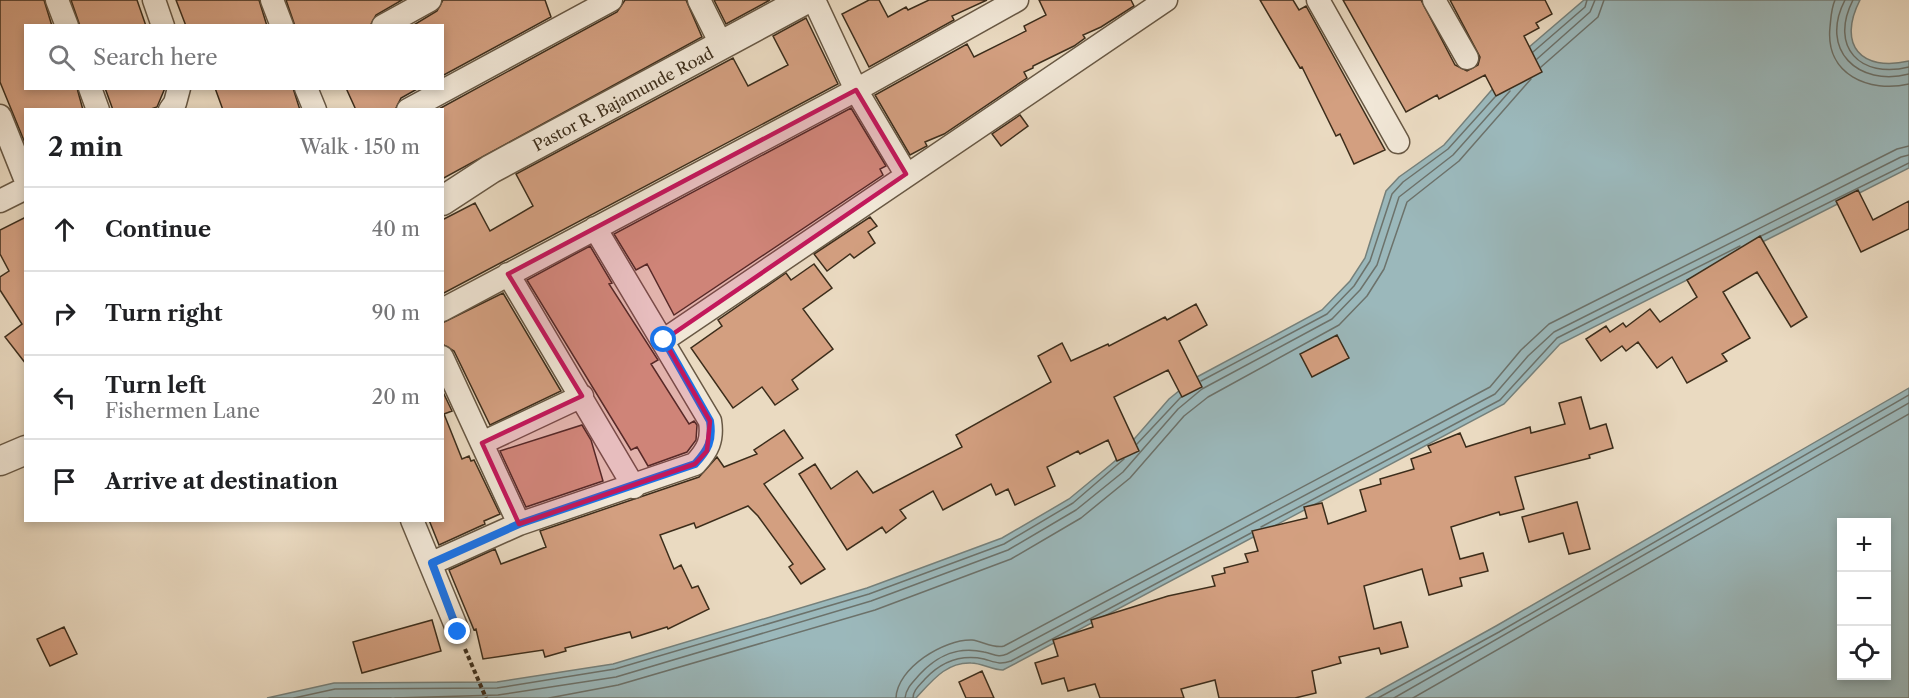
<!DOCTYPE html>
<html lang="en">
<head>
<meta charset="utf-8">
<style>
	:root { --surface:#fff; --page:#f6f6f6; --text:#202124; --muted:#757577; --line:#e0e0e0 }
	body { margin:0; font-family:"Libre Caslon Text",serif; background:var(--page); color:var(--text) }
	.controls { position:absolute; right:18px; bottom:18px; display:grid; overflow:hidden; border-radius:0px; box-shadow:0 3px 9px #0003 }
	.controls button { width:54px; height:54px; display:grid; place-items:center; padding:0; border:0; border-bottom:2px solid var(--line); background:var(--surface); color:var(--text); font:30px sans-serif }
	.stop { position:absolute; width:18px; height:18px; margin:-14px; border:4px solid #1a73e8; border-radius:50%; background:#fff }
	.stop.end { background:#1a73e8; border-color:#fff; box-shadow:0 2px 6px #0008 }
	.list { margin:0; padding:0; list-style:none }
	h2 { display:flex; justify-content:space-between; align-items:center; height:78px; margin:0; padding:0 24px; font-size:26px }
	h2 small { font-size:20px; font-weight:400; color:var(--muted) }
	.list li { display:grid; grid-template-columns:39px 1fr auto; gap:18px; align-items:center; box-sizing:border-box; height:84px; padding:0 24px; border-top:2px solid var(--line) }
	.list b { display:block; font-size:22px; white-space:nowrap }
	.list p { margin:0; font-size:20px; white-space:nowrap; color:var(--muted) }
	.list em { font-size:20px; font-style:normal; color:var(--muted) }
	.icon { flex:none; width:33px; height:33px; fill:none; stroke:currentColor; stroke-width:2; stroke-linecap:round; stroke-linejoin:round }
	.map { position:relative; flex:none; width:1909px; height:698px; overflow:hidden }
	.search { position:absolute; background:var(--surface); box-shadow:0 3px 9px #0003; left:24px; top:24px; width:420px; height:66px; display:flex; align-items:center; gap:15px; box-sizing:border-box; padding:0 21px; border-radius:0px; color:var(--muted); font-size:22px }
	.panel { position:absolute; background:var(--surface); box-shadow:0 3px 9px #0003; left:24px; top:108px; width:420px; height:414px; border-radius:0px }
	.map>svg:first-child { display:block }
	.water { fill:#9bb8bb; stroke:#75807b; stroke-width:1.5; fill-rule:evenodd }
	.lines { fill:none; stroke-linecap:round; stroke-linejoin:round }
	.shore { stroke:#6c726b; stroke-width:1.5 }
	.building { fill:#d39f80; stroke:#3c2d1b; stroke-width:1.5 }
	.minor-casing { stroke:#685844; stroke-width:25 }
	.tertiary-casing { stroke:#685844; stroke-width:31 }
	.path { stroke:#3c2d1b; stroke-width:4; stroke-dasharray:4.5 3; stroke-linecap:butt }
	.minor { stroke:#f1e7d7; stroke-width:22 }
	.tertiary { stroke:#f1e7d7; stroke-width:28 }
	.route { stroke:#1a73e8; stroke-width:8 }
	.marked { fill:#c2185b; fill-opacity:0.2; stroke:#c2185b; stroke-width:4.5; stroke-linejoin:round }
	.labels { text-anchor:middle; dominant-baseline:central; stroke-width:5; stroke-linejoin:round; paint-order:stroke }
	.street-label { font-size:16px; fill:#3c2d1b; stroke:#f1e7d7 }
</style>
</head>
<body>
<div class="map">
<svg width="1909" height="698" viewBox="0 0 1909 698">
	<rect width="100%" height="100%" fill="#eadac1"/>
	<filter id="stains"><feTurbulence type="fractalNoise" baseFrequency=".00333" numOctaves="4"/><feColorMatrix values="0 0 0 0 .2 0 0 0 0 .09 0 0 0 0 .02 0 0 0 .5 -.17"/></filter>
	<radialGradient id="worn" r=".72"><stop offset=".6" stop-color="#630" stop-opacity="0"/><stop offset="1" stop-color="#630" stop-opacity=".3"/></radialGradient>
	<!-- water -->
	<path class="water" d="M1584 0H1860C1837 45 1861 72 1909 61V168L1560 344 1504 404 1003 670C992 670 982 663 971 663 946 662 932 681 916 698H267L334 683 497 682 613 664 867 588 1002 538 1069 499 1115 461 1169 399 1195 378 1322 310 1350 281 1365 258 1386 191 1399 177 1444 145 1528 48Z
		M1909 388V698H1366L1496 626ZM1842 522H1886V676H1842Z"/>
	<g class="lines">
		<!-- shore -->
		<path class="shore" d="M1835 0C1831 9 1831 18 1830 27 1825 75 1869 93 1909 84
			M1845 0C1819 50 1858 87 1909 74
			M1853 0C1829 47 1860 79 1909 67
			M1533 52 1585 7 1587 0
			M1537 59 1590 12 1595 0
			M1541 67 1598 17 1604 0
			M1761 236 1909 163
			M1201 381 1327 314 1354 286 1370 261 1392 194 1403 182 1448 149 1495 97
			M1137 444 1181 397
			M1261 527 1500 400 1557 338 1740 246
			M294 698 335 689 497 688 615 669 869 594 1004 544 1073 503 1124 459
			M329 698H391
			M395 698 498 695 616 677 871 601 1008 550 1076 510 1123 472 1178 409 1202 389 1332 319 1360 290 1377 265 1399 197 1453 155 1510 91
			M549 698 618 685 875 610 1011 559 1081 518 1130 478 1184 416 1208 397 1339 325 1367 296 1384 269 1407 202 1459 161 1531 79
			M896 698C897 668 944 639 972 640 982 641 994 649 1004 646L1490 387 1521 350 1549 324 1897 149 1909 146
			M905 698C906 688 913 682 920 674 938 655 958 646 984 652 994 654 998 658 1007 654L1495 394 1528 356 1554 332 1901 157 1909 155
			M913 698C913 690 920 685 925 679 941 662 960 654 984 659 995 662 999 665 1011 661L1251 533
			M1378 698 1499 632 1909 395
			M1394 698 1909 403
			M1413 698 1909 414"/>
	</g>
	<!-- building -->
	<path class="building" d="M0 0H44L52 26H26V88H77L83 110H26L25 143 0 82Z
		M71 0H137L146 26H80Z
		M176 0H259L267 26H186Z
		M286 0H402L376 15 370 26H295Z
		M443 0H545L551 17 442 76V26H412L437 11Z
		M625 0H686L702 37 442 179V110H437L617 12Z
		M714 0H770L726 24Z
		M869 0H879L888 17 906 7 908 10 929 0H987L952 16 954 20 869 67 842 14Z
		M1039 0H1131L1134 6 1101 27 1083 35 1085 38 1074 46 1033 66V68L1024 72 1027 78 944 134 925 142 927 146 910 155 875 95 967 44 974 57 1026 31 1024 26 1046 15Z
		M1260 0H1293L1299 10 1306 6 1385 150 1354 164 1340 134 1336 136 1302 67 1300 68Z
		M1343 0H1421L1455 65 1467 71 1478 65 1480 57 1450 0H1545L1552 14 1536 23 1539 28 1524 36 1542 72 1496 96 1485 75 1439 99 1437 95 1406 112Z
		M806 18 838 84 442 294V220L475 203 490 231 533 206 516 174 733 58 748 86 788 65 773 36Z
		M105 88H165L157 107 148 110H113Z
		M215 88H293L300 110H223Z
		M346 88H419L401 98 395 110H356Z
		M851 108 886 166 880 169 883 175 674 315 647 264 636 270 614 234Z
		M1020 115 1028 126 1001 146 992 134Z
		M1858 190 1873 220 1909 201V229L1861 252 1836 201Z
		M26 217V364L5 337 22 324 0 290V277L9 271 0 254V230Z
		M870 217 877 226 868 232 875 243 854 258 850 254 827 271 814 254Z
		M1760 236 1807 317 1791 327 1757 272 1723 292 1750 338 1722 354 1727 361 1687 383 1672 357 1657 368 1638 342 1626 351 1622 346 1601 361 1586 339 1606 326 1610 332 1623 323 1626 327 1650 309 1660 322 1697 297 1687 280Z
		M590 246 612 283 609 284 658 360 651 364 689 424 694 421 697 425 696 440 687 452 648 466 637 447 631 450 527 280Z
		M814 264 832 288 803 309 833 349 792 380 798 389 775 405 762 387 733 408 691 348 722 326 718 320 786 273 791 280Z
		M503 293 561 391 490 425 454 351 442 344V323Z
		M1196 304 1207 325 1179 341 1202 387 1182 397 1168 370 1114 397 1139 451 1117 461 1108 440 1080 454 1078 451 1047 467 1055 486 1015 505 1008 489 996 495 991 484 943 510 933 491 900 510 906 518 886 533 882 527 847 550 799 474 815 464 831 489 857 471 873 493 962 447 956 435 1051 382 1038 356 1062 343 1071 361 1108 344 1109 346 1165 317 1167 320Z
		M1337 335 1349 358 1312 377 1300 354Z
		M442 390 452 411 444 414 462 459 469 456 471 461 474 460 500 514 484 521 485 524 439 545 429 520H442Z
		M1581 397 1590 429 1606 424 1613 448 1589 455 1590 458 1515 477 1524 509 1500 515 1499 512 1451 527 1460 559 1483 553 1488 571 1460 578 1462 586 1429 595 1422 569 1364 586 1374 629 1401 622 1408 647 1381 654 1379 648 1339 657 1341 663 1312 671 1316 693 1295 698H1219L1215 680 1181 689 1184 698H1100L1095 684 1068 691 1064 678 1042 684 1035 663 1058 656 1053 640 1093 627 1091 620 1168 596 1215 586 1212 576 1225 573 1224 568 1248 562 1245 554 1258 551 1252 531 1307 518 1304 507 1322 503 1328 524 1366 511 1360 490 1381 484 1380 479 1414 469 1411 459 1431 452 1428 446 1460 433 1466 447 1530 427 1531 433 1565 424 1559 403Z
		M582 425 591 440 603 481 526 507 500 451Z
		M784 430 803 458 764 484 825 569 801 584 789 567 793 564 758 516 748 506 696 528 694 523 660 535 674 569 681 565 692 588 698 586 709 609 668 629 667 627 632 638 630 632 565 648 566 651 545 657 543 650 483 659 476 629 474 630 449 570 495 549 501 564 546 547 540 531 699 477 717 457 724 467 757 454 754 450Z
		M1577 502 1590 549 1569 554 1563 533 1529 542 1522 517Z
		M432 620 441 651 362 673 353 642Z
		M64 627 77 654 50 666 37 639Z
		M982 671 994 698H966L959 682Z"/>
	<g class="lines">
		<defs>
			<path id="minor" d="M57 0 67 26
				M154 0 163 26
				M272 0 282 26
				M699 0 722 46
				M814 0 856 90 906 174
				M1318 0 1398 142
				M1434 0 1467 58
				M383 26 430 0
				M90 88 98 110
				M306 88 315 110
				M170 110 175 103 179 88
				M408 110 611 0
				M0 116 26 181
				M0 201 26 188
				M508 274 634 487
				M442 310 856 90 1017 0
				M664 340 1166 0
				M442 357 519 524
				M482 443 582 396
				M412 520 458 631
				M432 563 519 524 695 464C708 450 713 440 710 421L595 228"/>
			<path id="tertiary" d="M442 201 491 169 805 0
				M0 461 26 450"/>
		</defs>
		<!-- minor casing -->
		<use href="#minor" class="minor-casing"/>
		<!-- tertiary casing -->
		<use href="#tertiary" class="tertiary-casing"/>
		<!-- path -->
		<path class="path" d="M465 649 486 698"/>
		<!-- minor -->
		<use href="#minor" class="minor"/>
		<!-- tertiary -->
		<use href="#tertiary" class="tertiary"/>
	</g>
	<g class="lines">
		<!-- route -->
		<path class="route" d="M458 632 432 563 519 524 695 464C708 450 713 441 710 421L664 340"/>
	</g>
	<!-- marked area -->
	<path class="marked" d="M856 90 906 174 664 340 710 421 707 451 695 464 519 524 482 443 582 396 508 274Z"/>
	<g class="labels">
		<!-- street labels -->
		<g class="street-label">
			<text transform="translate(623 99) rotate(-28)">Pastor R. Bajamunde Road</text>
		</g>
	</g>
	<rect width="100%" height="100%" filter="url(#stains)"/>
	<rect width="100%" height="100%" fill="url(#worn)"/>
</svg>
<div class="controls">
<button>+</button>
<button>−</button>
<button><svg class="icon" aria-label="locate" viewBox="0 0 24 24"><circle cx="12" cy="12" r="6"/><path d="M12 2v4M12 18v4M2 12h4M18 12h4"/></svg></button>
</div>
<div class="stop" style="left:664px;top:340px"></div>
<div class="stop end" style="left:458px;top:632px"></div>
<div class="search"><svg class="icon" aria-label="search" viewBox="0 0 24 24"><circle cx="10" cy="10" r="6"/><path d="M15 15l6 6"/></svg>Search here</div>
<section class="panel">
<h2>2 min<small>Walk · 150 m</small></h2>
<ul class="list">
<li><svg class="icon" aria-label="ahead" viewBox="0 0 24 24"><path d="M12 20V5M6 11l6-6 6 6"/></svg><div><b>Continue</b></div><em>40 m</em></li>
<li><svg class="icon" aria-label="right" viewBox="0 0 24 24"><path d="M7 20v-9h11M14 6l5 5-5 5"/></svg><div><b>Turn right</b></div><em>90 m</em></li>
<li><svg class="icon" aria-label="left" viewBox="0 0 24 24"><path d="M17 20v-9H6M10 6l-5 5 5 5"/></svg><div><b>Turn left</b><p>Fishermen Lane</p></div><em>20 m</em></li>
<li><svg class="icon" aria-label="arrive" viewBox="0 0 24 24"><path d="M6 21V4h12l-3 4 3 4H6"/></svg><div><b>Arrive at destination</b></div></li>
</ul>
</section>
</div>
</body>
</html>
